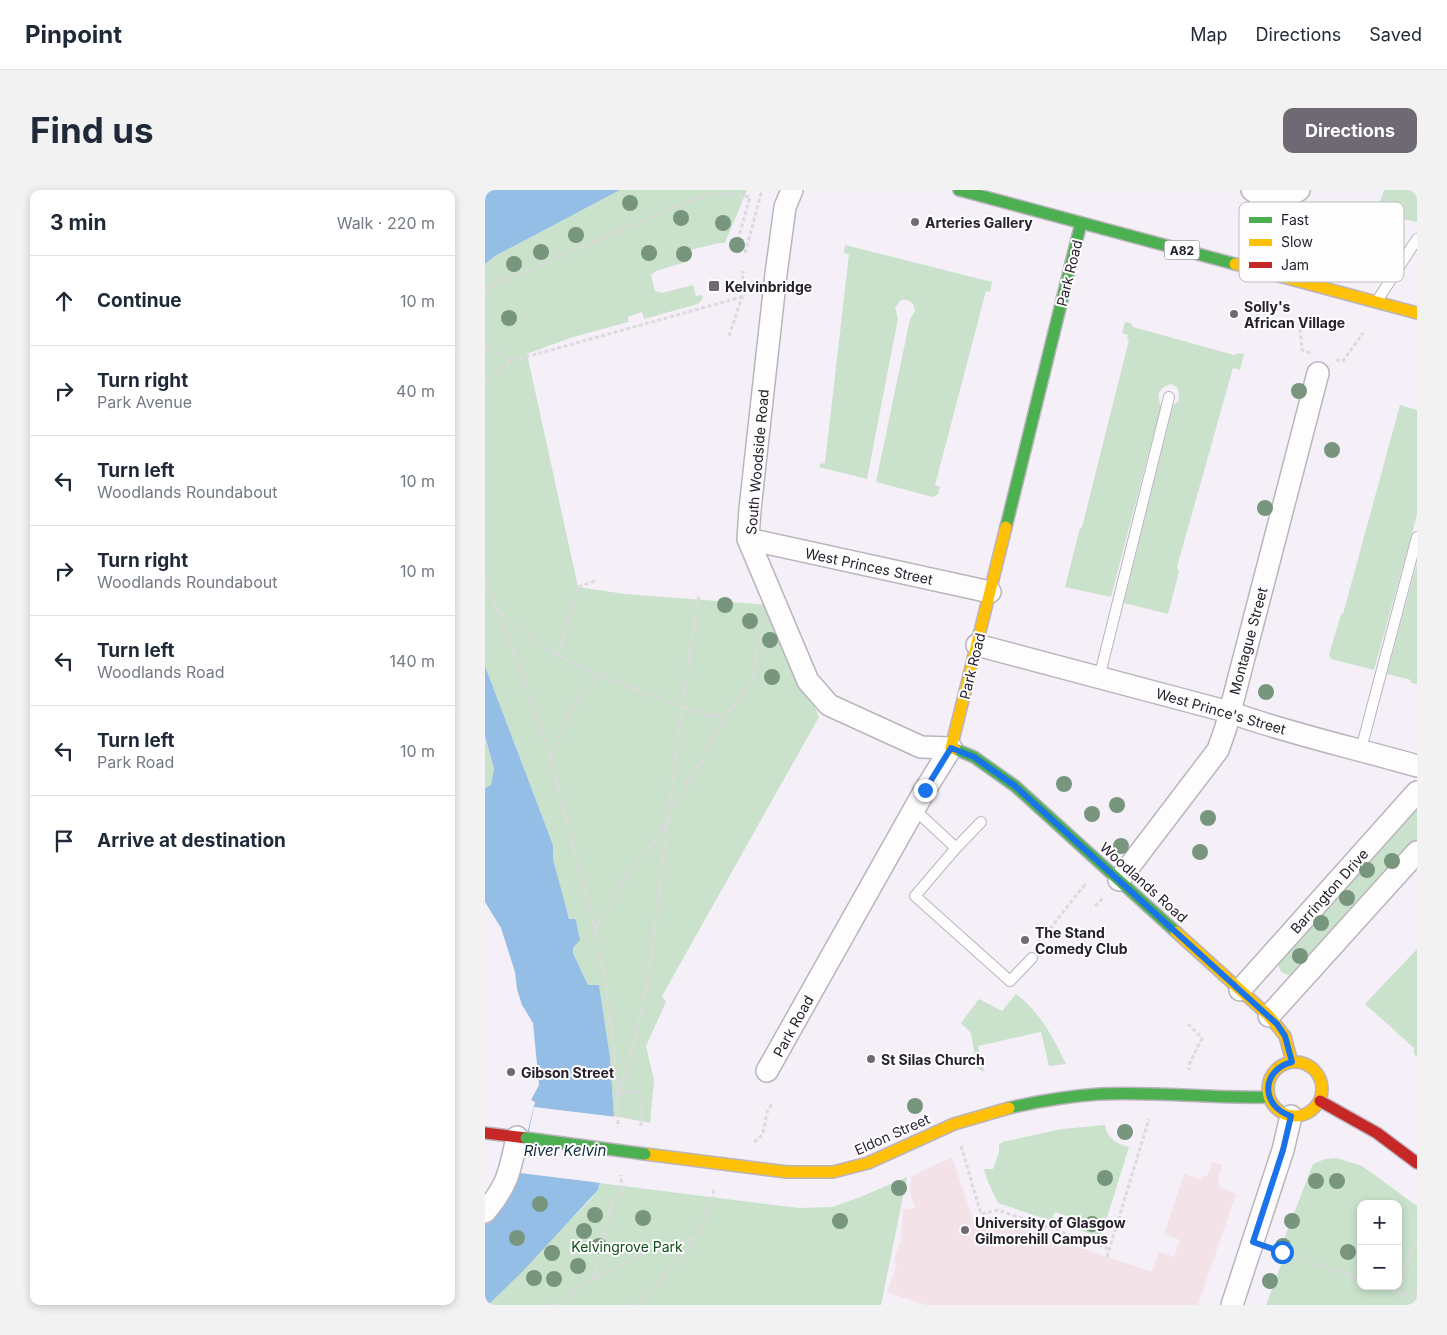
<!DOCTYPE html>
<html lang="en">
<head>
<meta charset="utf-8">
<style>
	:root { --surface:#fff; --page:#f2f2f3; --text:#1f2937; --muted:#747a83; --line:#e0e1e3; --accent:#6f6973 }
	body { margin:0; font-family:Inter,sans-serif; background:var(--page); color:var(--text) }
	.controls { position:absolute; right:15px; bottom:15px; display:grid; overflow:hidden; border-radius:10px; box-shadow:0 2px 8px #0003 }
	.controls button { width:45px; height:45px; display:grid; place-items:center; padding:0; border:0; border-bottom:1px solid var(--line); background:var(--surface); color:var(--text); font:25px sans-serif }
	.stop { position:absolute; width:15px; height:15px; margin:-11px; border:4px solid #1a73e8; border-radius:50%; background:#fff }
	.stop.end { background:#1a73e8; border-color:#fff; box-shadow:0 1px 5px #0008 }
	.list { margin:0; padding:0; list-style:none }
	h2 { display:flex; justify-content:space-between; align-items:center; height:65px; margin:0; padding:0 20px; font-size:21px }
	h2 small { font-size:16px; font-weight:400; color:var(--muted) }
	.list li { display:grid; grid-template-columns:32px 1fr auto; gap:15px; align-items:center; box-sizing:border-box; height:90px; padding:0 20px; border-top:1px solid var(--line) }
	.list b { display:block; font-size:19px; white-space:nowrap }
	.list p { margin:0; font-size:16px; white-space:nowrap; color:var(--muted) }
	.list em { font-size:16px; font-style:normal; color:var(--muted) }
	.icon { flex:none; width:28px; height:28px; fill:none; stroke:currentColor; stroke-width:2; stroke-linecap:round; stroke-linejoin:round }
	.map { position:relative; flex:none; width:932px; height:1115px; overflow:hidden; border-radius:10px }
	header { display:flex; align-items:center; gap:30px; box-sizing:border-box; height:70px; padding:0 25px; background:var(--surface); border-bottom:1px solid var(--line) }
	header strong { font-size:24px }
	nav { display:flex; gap:28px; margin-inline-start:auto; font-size:18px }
	.intro { display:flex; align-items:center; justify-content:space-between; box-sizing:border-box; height:120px; padding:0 30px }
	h1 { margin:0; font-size:35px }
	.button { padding:12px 22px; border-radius:10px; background:var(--accent); color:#fff; font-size:18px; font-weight:700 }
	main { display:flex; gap:30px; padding:0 30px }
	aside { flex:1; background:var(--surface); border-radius:10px; box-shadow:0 2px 8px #0003 }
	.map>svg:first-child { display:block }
	.education { fill:#f3e2e8 }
	.green { fill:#cae2cb; fill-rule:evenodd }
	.water { fill:#95bee6 }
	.pier { fill:#f5eff8 }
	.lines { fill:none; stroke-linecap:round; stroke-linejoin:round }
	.lane-casing { stroke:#bab4bd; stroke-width:12 }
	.street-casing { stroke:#bab4bd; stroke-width:24 }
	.fast-casing { stroke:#bab4bd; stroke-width:14 }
	.slow-casing { stroke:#bab4bd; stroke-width:14 }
	.jam-casing { stroke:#bab4bd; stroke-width:14 }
	.path { stroke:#dcdadd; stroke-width:3; stroke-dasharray:4 2.5; stroke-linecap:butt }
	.lane { stroke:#fefdfe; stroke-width:10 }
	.street { stroke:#fefdfe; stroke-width:21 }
	.fast { stroke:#4caf50; stroke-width:11 }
	.slow { stroke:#ffc107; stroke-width:11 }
	.jam { stroke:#c62828; stroke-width:11 }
	.fast-bridge-casing { stroke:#bab4bd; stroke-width:14; stroke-linecap:butt }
	.fast-bridge { stroke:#4caf50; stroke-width:11 }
	.tree { fill:#78967d }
	.route { stroke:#1a73e8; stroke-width:6 }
	.poi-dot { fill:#6f6973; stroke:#fdfdfd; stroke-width:2 }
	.labels { text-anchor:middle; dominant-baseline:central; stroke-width:4; stroke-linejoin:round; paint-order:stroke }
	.shield { fill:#fdfdfd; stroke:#67636a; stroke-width:1 }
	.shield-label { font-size:12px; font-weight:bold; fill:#27212b }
	.poi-label { font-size:14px; font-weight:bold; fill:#27212b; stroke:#fdfdfd; text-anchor:start }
	.street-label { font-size:14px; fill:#27212b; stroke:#fdfdfd }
	.park-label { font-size:14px; fill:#114e19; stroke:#fdfdfd }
	.water-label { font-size:15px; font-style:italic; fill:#122c42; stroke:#fdfdfd }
	.key { fill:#fdfdfd; stroke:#bdbbbe; stroke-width:1 }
	.key-label { font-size:14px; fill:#27212b }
</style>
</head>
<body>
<header>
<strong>Pinpoint</strong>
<nav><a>Map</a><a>Directions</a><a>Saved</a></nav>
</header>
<div class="intro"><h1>Find us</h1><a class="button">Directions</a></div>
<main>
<aside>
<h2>3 min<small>Walk · 220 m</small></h2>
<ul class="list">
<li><svg class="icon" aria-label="ahead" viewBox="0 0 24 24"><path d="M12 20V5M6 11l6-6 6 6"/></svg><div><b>Continue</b></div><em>10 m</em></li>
<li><svg class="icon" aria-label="right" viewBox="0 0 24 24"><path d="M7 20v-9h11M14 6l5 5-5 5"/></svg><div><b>Turn right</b><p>Park Avenue</p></div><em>40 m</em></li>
<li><svg class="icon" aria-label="left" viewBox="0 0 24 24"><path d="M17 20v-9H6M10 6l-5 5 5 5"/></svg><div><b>Turn left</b><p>Woodlands Roundabout</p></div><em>10 m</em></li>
<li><svg class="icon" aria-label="right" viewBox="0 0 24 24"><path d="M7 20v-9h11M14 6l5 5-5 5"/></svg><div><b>Turn right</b><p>Woodlands Roundabout</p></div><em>10 m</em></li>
<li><svg class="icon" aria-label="left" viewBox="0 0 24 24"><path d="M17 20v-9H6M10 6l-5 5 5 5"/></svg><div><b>Turn left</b><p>Woodlands Road</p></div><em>140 m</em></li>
<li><svg class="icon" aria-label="left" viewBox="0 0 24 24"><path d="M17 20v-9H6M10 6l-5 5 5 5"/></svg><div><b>Turn left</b><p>Park Road</p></div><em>10 m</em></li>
<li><svg class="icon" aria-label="arrive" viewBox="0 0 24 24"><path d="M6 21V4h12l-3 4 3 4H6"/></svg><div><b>Arrive at destination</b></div></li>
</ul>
</aside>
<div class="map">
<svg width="932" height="1115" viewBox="0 0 932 1115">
	<rect width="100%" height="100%" fill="#f5eff8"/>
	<!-- education -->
	<path class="education" d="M467 967 489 1032 502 1035 505 1027 667 1082 674 1062 689 1067 695 1050 679 1044 699 984 717 990V987L723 985 727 972 737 975 733 987 735 997 751 1004 713 1115H441L402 1102 412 1074 409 1072 416 1048 418 1019 430 1018 424 999 427 986Z"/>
	<!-- green -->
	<path class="green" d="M135 0H262L240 53H234L205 60 199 64 201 72 171 81 166 85 170 101 177 103 208 95 211 106 217 105 218 108 213 114 159 129 157 122 143 127V132L85 148 42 164 93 397 140 404 287 415 334 527 177 806 181 812 161 856 169 890 165 933 129 926 125 867 114 795H103L88 763V758L93 752C86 732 63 675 68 655L0 476V74L10 66Z
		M899 0H932V32L891 23Z
		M360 55 507 92 505 102 501 101 450 295 455 297 453 304 448 307 391 292 425 129 430 121C429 112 424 109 416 110L410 118 413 128 382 289 334 277 335 274 340 273 364 64 359 63Z
		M640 132 646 133 648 137 749 165 754 163 759 164 755 180 748 178 744 192 692 377 694 382 683 424 639 413 688 216 694 210 693 198 686 194C674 198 671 204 676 216L626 407 580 397 595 338 597 337 644 150 642 149 643 145 637 143Z
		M915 215 932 220V325L889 480 846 469 844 465 856 424H858Z
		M932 373V494L926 493V490L902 484Z
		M0 546 9 579 6 595 0 598Z
		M932 616V650L811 784 806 786 796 782 793 774 795 769Z
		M932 759V867L929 864V858L880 814Z
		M531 804C555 822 568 847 581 874L564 876 556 842 493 856 499 882 492 878 486 843 476 833 494 809 517 821Z
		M620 935C622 948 632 954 644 957L616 1047 594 1040 597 1031 570 1022 566 1031 513 1013 503 992 499 979H508L514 962V955L517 952 577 939Z
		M852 968 877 976 932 1016V1115H781L802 1059 796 1057 828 974 840 969ZM876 1014H913V1096H876Z
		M422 987 396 1115H3L103 1012 113 1000 114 993 314 1018 347 1017 373 1008Z"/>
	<!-- water -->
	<path class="water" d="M0 0H135L10 66 0 74Z
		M0 476 68 655V669L84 729H90L91 731 95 750 88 758V763L103 795H114L125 867 129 926 113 1000 37 1082 3 1115H0V1034H3L5 1032 41 948 50 912 46 910 54 895 48 833 37 815 32 799 30 782 16 738 0 712V598L6 595 9 579 0 546Z"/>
	<!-- pier -->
	<path class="pier" d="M49 917 132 927 116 993 35 983Z"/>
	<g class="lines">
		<defs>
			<path id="lane" d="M892 111 932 49
				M614 488 684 207
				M876 559 932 347
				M429 619 471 658 430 706 525 791 547 768
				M471 658 496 632"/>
			<path id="street" d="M307 0 300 17 291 84 265 319 263 349 323 491 344 515 436 557 466 558
				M767 0C782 11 799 10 814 0
				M263 349 505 402
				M492 455 744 522C805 544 870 558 932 576
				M634 690 733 560 741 537 833 183
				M755 800 932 602
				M784 826 932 662
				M282 881 440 600 466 558
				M0 1022C23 995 25 981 32 947
				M747 1115 798 960 806 926"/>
			<path id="fast" d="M474 0 750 74
				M521 337 596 33
				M470 559 489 567 530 596 691 742
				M524 918C554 911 585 906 615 904 671 901 728 909 784 907"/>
			<path id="slow" d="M750 74 932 123
				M470 559 466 558 521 337
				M691 742 784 826 800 846 807 872
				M783 899a27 27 0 1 1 54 0a27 27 0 1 1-54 0Z
				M160 964 302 982H348L383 973 469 934 524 918"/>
			<path id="jam" d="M835 911 892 943 932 973
				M0 943 41 948"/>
		</defs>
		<!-- lane casing -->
		<use href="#lane" class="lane-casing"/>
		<!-- street casing -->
		<use href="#street" class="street-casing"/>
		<!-- fast casing -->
		<use href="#fast" class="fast-casing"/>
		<!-- slow casing -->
		<use href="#slow" class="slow-casing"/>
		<!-- jam casing -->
		<use href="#jam" class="jam-casing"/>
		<!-- path -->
		<path class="path" d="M260 63 277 0
			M0 99 177 22 221 5 244 4 265 7 250 60
			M814 126 817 160 826 163
			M244 146 257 107 258 81
			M0 156 26 171 257 107 268 94
			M851 170 858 171 878 143
			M0 190 26 171
			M0 390 29 462 65 567 110 740 121 796 128 855 133 905V937
			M12 419 46 449 95 478 217 524 239 527
			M73 465 93 397 112 390
			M65 567 75 543 93 509 115 486
			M187 617 215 573 239 527 269 489 274 433
			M610 716 618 708
			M111 739 140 688 173 648 183 625
			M553 754 594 702 600 695 601 696
			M703 834 717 848 704 875V880
			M134 904 152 842 164 783 197 516 214 404
			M134 905 151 899 155 907 156 938
			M269 952C286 941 275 929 287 914
			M476 956 496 1024 513 1020 625 1059
			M932 1054 926 1060 913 1102 932 1108
			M789 1059 876 1090
			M622 1067 664 929
			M107 1089 122 1038 128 1009 137 1003 136 985
			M895 1096 913 1102
			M927 1106 929 1101 932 1102
			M71 1115 107 1089 167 1058 211 1048
			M153 1115 212 1048 228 1007 229 998"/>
		<!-- lane -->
		<use href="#lane" class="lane"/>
		<!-- street -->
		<use href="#street" class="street"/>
		<!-- fast -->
		<use href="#fast" class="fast"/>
		<!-- slow -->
		<use href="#slow" class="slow"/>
		<!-- jam -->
		<use href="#jam" class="jam"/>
		<defs>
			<path id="fast-bridge" d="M41 948 160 964"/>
		</defs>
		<!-- fast-bridge casing -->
		<use href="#fast-bridge" class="fast-bridge-casing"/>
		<!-- fast-bridge -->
		<use href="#fast-bridge" class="fast-bridge"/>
	</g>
	<!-- trees -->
	<g class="tree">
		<circle cx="145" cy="13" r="8"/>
		<circle cx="196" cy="28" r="8"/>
		<circle cx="238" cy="33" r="8"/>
		<circle cx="91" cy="45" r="8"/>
		<circle cx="252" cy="55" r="8"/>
		<circle cx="56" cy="62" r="8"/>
		<circle cx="164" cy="63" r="8"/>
		<circle cx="199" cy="64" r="8"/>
		<circle cx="29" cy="74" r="8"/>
		<circle cx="24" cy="128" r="8"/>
		<circle cx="814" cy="201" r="8"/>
		<circle cx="847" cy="260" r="8"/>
		<circle cx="780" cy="318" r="8"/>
		<circle cx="240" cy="415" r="8"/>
		<circle cx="265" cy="431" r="8"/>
		<circle cx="285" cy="450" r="8"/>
		<circle cx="287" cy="487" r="8"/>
		<circle cx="781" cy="502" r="8"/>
		<circle cx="579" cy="594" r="8"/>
		<circle cx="632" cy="615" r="8"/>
		<circle cx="607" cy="624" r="8"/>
		<circle cx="723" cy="628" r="8"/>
		<circle cx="636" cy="656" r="8"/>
		<circle cx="715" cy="662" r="8"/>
		<circle cx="907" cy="671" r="8"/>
		<circle cx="882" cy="680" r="8"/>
		<circle cx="862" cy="708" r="8"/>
		<circle cx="836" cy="733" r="8"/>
		<circle cx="815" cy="766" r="8"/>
		<circle cx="430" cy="916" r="8"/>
		<circle cx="640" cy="942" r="8"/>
		<circle cx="620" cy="988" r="8"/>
		<circle cx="831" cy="991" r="8"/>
		<circle cx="852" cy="991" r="8"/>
		<circle cx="414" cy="998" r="8"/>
		<circle cx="55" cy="1014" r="8"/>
		<circle cx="110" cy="1025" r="8"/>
		<circle cx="158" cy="1028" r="8"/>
		<circle cx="355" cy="1031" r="8"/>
		<circle cx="807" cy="1031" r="8"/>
		<circle cx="607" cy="1034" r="8"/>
		<circle cx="99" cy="1041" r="8"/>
		<circle cx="32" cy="1048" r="8"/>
		<circle cx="114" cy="1056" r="8"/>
		<circle cx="798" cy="1056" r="8"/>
		<circle cx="863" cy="1062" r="8"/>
		<circle cx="67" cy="1063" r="8"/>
		<circle cx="93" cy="1076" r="8"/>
		<circle cx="49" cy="1088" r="8"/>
		<circle cx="69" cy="1089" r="8"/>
		<circle cx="785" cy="1091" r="8"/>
	</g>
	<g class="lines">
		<!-- route -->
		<path class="route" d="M440 600 466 558 489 567 530 596 792 834 800 846 807 872C776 880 775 916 806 926L798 960 768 1052 797 1062"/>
	</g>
	<!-- markers -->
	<g class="poi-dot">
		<circle cx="430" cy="32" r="5"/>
		<rect x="223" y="90" width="12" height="12" rx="2.5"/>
		<circle cx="749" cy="124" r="5"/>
		<circle cx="540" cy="750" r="5"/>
		<circle cx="386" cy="869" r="5"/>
		<circle cx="26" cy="882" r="5"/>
		<circle cx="480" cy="1040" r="5"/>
	</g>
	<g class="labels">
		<!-- shield labels -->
		<rect class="shield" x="679.5" y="50.5" width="35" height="19" rx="4"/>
		<g class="shield-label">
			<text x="697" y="60">A82</text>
		</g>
		<!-- poi labels -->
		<g class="poi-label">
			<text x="440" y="32">Arteries Gallery</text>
			<text x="240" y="96">Kelvinbridge</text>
			<text x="759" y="116">Solly's<tspan x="759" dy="16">African Village</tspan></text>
			<text x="550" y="742">The Stand<tspan x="550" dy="16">Comedy Club</tspan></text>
			<text x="396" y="869">St Silas Church</text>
			<text x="36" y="882">Gibson Street</text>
			<text x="490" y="1032">University of Glasgow<tspan x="490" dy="16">Gilmorehill Campus</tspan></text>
		</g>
		<!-- street labels -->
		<g class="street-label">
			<text transform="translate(584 83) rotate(-76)">Park Road</text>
			<text transform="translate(272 272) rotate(-85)">South Woodside Road</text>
			<text transform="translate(384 376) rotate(12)">West Princes Street</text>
			<text transform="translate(763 451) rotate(-75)">Montague Street</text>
			<text transform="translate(487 476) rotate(-76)">Park Road</text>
			<text transform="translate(736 521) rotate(16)">West Prince's Street</text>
			<text transform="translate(659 692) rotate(42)">Woodlands Road</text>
			<text transform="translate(844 701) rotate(-48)">Barrington Drive</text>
			<text transform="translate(308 836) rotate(-61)">Park Road</text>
			<text transform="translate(407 944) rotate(-24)">Eldon Street</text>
		</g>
		<!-- park labels -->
		<g class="park-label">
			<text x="142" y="1056">Kelvingrove Park</text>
		</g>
		<!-- water labels -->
		<g class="water-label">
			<text x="80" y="960">River Kelvin</text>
		</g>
	</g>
	<!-- legend -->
	<rect x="754" y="12" width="165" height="80" rx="8" class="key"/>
	<rect x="764" y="27" width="23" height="6" fill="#4caf50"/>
	<rect x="764" y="49" width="23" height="7" fill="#ffc107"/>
	<rect x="764" y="72" width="23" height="6" fill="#c62828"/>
	<g class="key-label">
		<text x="796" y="35">Fast</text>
		<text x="796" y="57">Slow</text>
		<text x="796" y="80">Jam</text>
	</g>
</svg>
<div class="controls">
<button>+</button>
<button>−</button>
</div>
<div class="stop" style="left:797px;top:1062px"></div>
<div class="stop end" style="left:440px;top:600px"></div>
</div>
</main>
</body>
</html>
